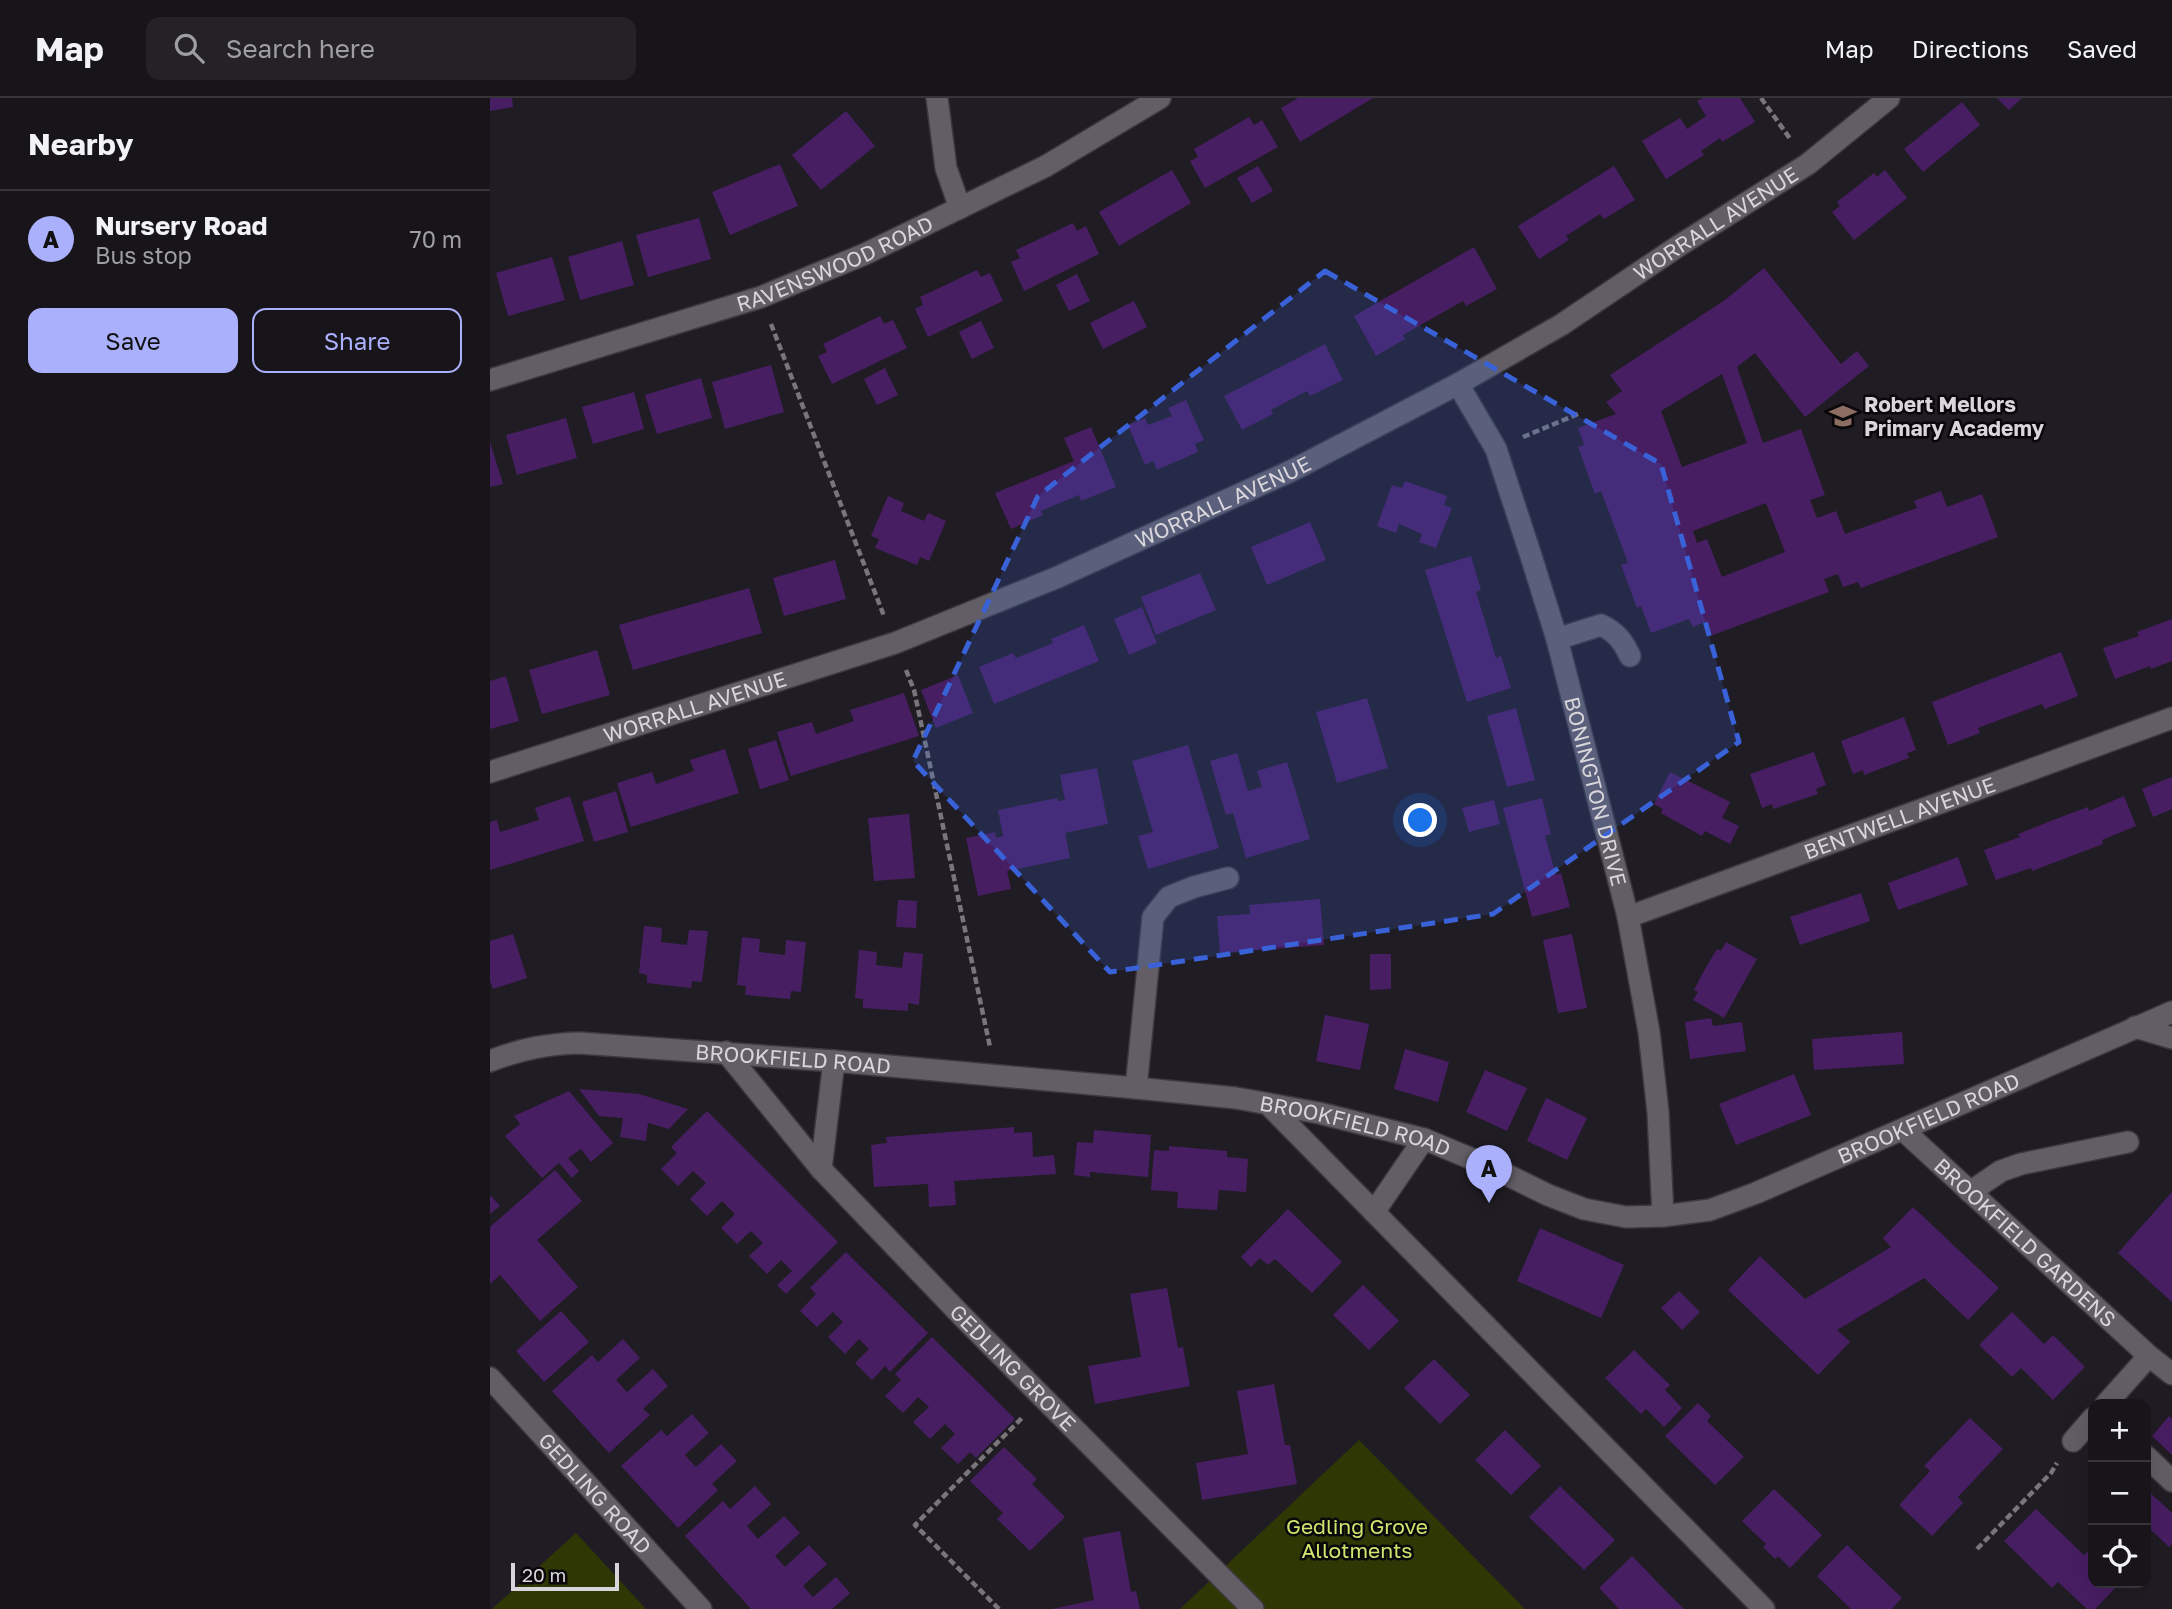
<!DOCTYPE html>
<html lang="en">
<head>
<meta charset="utf-8">
<style>
	:root { --surface:#18151a; --page:#252227; --text:#f1f3f6; --muted:#9f9fa2; --line:#363439; --accent:#aab0fb }
	body { margin:0; font-family:"Golos Text",sans-serif; background:var(--page); color:var(--text) }
	.controls { position:absolute; right:21px; bottom:21px; display:grid; overflow:hidden; border-radius:14px; box-shadow:0 7px 28px #0002 }
	.controls button { width:63px; height:63px; display:grid; place-items:center; padding:0; border:0; border-bottom:2px solid var(--line); background:var(--surface); color:var(--text); font:35px sans-serif }
	.scale { position:absolute; left:21px; bottom:18px; width:108px; box-sizing:border-box; padding-left:7px; border:4px solid #d8d6da; border-top:0; font-size:19px; line-height:24px; white-space:nowrap; color:#d8d6da; -webkit-text-stroke:5px #09070a; paint-order:stroke }
	.you { position:absolute; left:931px; top:723px; width:24px; height:24px; margin:-18px; border:5px solid #fff; border-radius:50%; background:#1a73e8; box-shadow:0 0 0 10px #1a73e833 }
	.badge { display:grid; place-items:center; width:46px; height:46px; border-radius:50%; background:var(--accent); color:#111; font-size:23px; font-weight:700 }
	.pin { position:absolute; translate:-50% -58px; filter:drop-shadow(0 2px 4px #0008) }
	.pin::after { content:''; position:absolute; top:37px; width:24px; height:21px; background:inherit; clip-path:polygon(0 0,100% 0,50% 100%) }
	.list { margin:0; padding:0; list-style:none }
	h2 { display:flex; justify-content:space-between; align-items:center; height:91px; margin:0; padding:0 28px; font-size:30px }
	h2 small { font-size:23px; font-weight:400; color:var(--muted) }
	.list li { display:grid; grid-template-columns:46px 1fr auto; gap:21px; align-items:center; box-sizing:border-box; height:98px; padding:0 28px; border-top:2px solid var(--line) }
	.list b { display:block; font-size:26px; white-space:nowrap }
	.list p { margin:0; font-size:23px; white-space:nowrap; color:var(--muted) }
	.list em { font-size:23px; font-style:normal; color:var(--muted) }
	.actions { display:flex; gap:14px; padding:21px 28px }
	.actions a { flex:1; padding:16px 0; border:2px solid var(--accent); border-radius:14px; text-align:center; font-size:24px; color:var(--accent) }
	.actions .main { background:var(--accent); color:#111 }
	.icon { flex:none; width:38px; height:38px; fill:none; stroke:currentColor; stroke-width:2; stroke-linecap:round; stroke-linejoin:round }
	.map { position:relative; flex:none; width:1682px; height:1511px; overflow:hidden }
	header { display:flex; align-items:center; gap:42px; box-sizing:border-box; height:98px; padding:0 35px; background:var(--surface); border-bottom:2px solid var(--line) }
	header strong { font-size:33px }
	nav { display:flex; gap:38px; margin-inline-start:auto; font-size:24px }
	.search { width:490px; height:63px; background:var(--page); display:flex; align-items:center; gap:18px; box-sizing:border-box; padding:0 24px; border-radius:14px; color:var(--muted); font-size:26px }
	main { display:flex }
	aside { flex:1; background:var(--surface) }
	.map>svg:first-child { display:block }
	.green { fill:#2f3805 }
	.building { fill:#481e63; fill-rule:evenodd }
	.lines { fill:none; stroke-linecap:round; stroke-linejoin:round }
	.minor-casing { stroke:#3b393d; stroke-width:24 }
	.path { stroke:#79767b; stroke-width:4.5; stroke-dasharray:7 3.5; stroke-linecap:butt }
	.minor { stroke:#635e66; stroke-width:21 }
	.marked { fill:#3962d8; fill-opacity:0.2; stroke:#3962d8; stroke-width:5; stroke-dasharray:14 9; stroke-linejoin:round }
	.labels { text-anchor:middle; dominant-baseline:central; stroke-width:5; stroke-linejoin:round; paint-order:stroke }
	.street-label { font-size:21px; fill:#d8d6da; stroke:#09070a }
	.poi-label { font-size:21px; font-weight:bold; fill:#d8d6da; stroke:#09070a; text-anchor:start }
	.park-label { font-size:21px; fill:#cee66d; stroke:#09070a }
</style>
</head>
<body>
<header>
<strong>Map</strong>
<div class="search"><svg class="icon" aria-label="search" viewBox="0 0 24 24"><circle cx="10" cy="10" r="6"/><path d="M15 15l6 6"/></svg>Search here</div>
<nav><a>Map</a><a>Directions</a><a>Saved</a></nav>
</header>
<main>
<aside>
<h2>Nearby<small></small></h2>
<ul class="list">
<li><span class="badge">A</span><div><b>Nursery Road</b><p>Bus stop</p></div><em>70 m</em></li>
</ul>
<div class="actions"><a class="main">Save</a><a>Share</a></div>
</aside>
<div class="map">
<svg width="1682" height="1511" viewBox="0 0 1682 1511">
	<rect width="100%" height="100%" fill="#201c23"/>
	<!-- green -->
	<path class="green" d="M869 1342 1035 1511H690Z
		M86 1435 156 1511H2Z"/>
	<!-- building -->
	<path class="building" d="M0 0H22L23 9 0 13Z
		M808 0H883L810 44 791 10Z
		M1213 0H1250L1265 24 1232 44 1230 40 1211 53 1214 57 1176 81 1152 43 1190 20 1197 31 1216 18 1207 3Z
		M1507 0H1532L1519 12Z
		M1472 4 1490 27 1433 74 1414 51Z
		M356 13 385 48 331 92 302 57Z
		M759 19 764 27 772 22 788 49 715 90 700 63 708 59 704 51Z
		M290 66 308 108 240 137 222 94Z
		M768 68 783 93 762 105 747 80Z
		M1124 68 1145 102 1114 121 1110 116 1076 138 1079 142 1049 161 1028 128Z
		M682 72 701 105 629 148 609 114Z
		M1395 72 1417 100 1364 142 1342 114 1350 108 1347 104 1365 90 1384 75 1387 79Z
		M209 120 221 161 158 179 146 137Z
		M583 125 587 133 596 128 609 156 534 193 521 164 530 160 526 152Z
		M132 143 144 187 90 202 78 159Z
		M984 149 1007 191 976 208 973 203 913 237 915 241 886 258 864 218Z
		M62 159 75 202 18 218 6 175Z
		M1274 170 1351 266 1367 253 1379 268 1315 319 1265 255 1247 269 1273 345 1311 331 1335 397 1320 402 1327 420 1346 413 1355 436 1427 410 1424 403 1451 393 1457 409 1492 396 1508 439 1371 490 1368 484 1353 489 1348 476 1334 481 1339 494 1220 538 1215 524 1203 529 1199 521 1161 535 1151 508 1147 510 1131 467 1138 465 1111 393 1105 396 1088 349 1094 347 1088 330 1126 316 1116 304 1132 293 1120 277 1235 202ZM1232 276 1257 345 1192 369 1171 313ZM1276 405 1295 454 1232 479 1217 441 1207 445 1203 433Z
		M487 172 491 179 500 175 513 203 438 239 425 211 433 207 430 199Z
		M587 176 600 203 579 213 566 187Z
		M644 203 657 229 613 251 600 225Z
		M390 218 394 226 403 222 417 250 342 286 328 258 337 254 333 246Z
		M491 223 504 250 482 261 469 234Z
		M835 246 853 282 820 298 817 293 781 312 783 316 752 332 734 298Z
		M281 267 294 314 235 331 222 284Z
		M395 270 408 297 387 307 374 281Z
		M211 280 222 320 167 336 155 297Z
		M144 294 154 331 103 346 92 309Z
		M696 302 714 342 705 346 708 354 667 372 663 363 655 367 638 327 655 320 658 327 682 318 678 310Z
		M76 320 87 360 27 377 16 337Z
		M601 329 626 389 591 403 589 397 551 413 553 417 521 431 505 395 584 363 574 340Z
		M0 344 13 386 0 389Z
		M915 383 957 398 954 407 962 410 946 450 929 444 932 436 909 426 906 435 887 428 902 387 912 390Z
		M398 398 414 405 411 413 434 423 438 415 456 423 439 463 430 459 427 467 385 450 389 441 381 438Z
		M820 424 836 462 777 487 761 449Z
		M981 458 991 492 986 494 996 526 1006 560 1011 558 1021 590 977 604 935 472Z
		M345 462 356 501 294 518 283 480Z
		M710 475 726 512 666 537 651 499Z
		M259 490 272 535 143 572 129 527Z
		M652 509 667 545 639 557 624 521Z
		M1682 521V563L1661 571 1660 568 1625 581 1613 550 1649 538 1647 534Z
		M594 527 609 563 504 606 489 569 523 555 526 560 563 545 561 541Z
		M107 552 120 597 52 616 39 572Z
		M1571 554 1588 598 1555 611 1552 606 1488 630 1490 635 1458 647 1442 604Z
		M468 577 483 615 446 630 431 592Z
		M16 578 29 623 0 631V583Z
		M414 595 429 638 301 678 287 634 322 624 326 636 364 623 360 612Z
		M877 600 898 670 847 685 826 614Z
		M1026 610 1045 682 1017 689 997 618Z
		M1414 619 1426 652 1417 655 1419 660 1374 677 1373 672 1363 676 1351 643Z
		M286 642 299 682 270 691 258 651Z
		M698 647 729 750 658 771 648 738 663 734 642 663Z
		M235 651 249 695 141 729 127 685 162 674 166 686 204 673 200 662Z
		M1324 654 1336 687 1326 691 1328 696 1283 711 1282 706 1272 710 1260 676Z
		M747 655 758 693 772 689 767 673 797 664 820 741 756 760 743 715 736 717 720 663Z
		M607 670 618 726 575 735 580 760 517 773 521 791 488 798 476 740 505 734 506 740 513 738 508 712 567 700 568 703 575 702 570 677Z
		M1180 674 1240 704 1232 720 1249 728 1240 746 1215 733 1212 738 1171 715 1173 711 1164 706Z
		M1682 679V711L1663 719 1652 691Z
		M126 693 138 734 104 744 92 704Z
		M80 698 94 743 0 772V724L7 722 10 734 49 722 45 710Z
		M1634 698 1646 728 1612 742 1613 746 1542 773 1541 770 1506 782 1494 752 1530 739 1528 736 1563 722 1598 709 1599 713Z
		M1052 700 1061 736 1055 738 1066 777 1071 775 1080 809 1042 819 1013 710Z
		M1004 702 1010 726 979 734 972 710Z
		M419 716 425 780 384 783 378 720Z
		M1468 759 1478 787 1408 812 1398 785Z
		M1371 795 1380 823 1310 847 1300 819Z
		M830 801 834 847 730 855 727 818 760 816 759 807Z
		M408 802 427 803 426 830 406 829Z
		M154 828 172 830 171 844 197 847 199 832 218 833 212 884 202 883 201 890 157 885V877L149 875Z
		M23 836 37 880 3 891 0 883V843Z
		M1082 836 1097 910 1068 915 1053 842Z
		M252 839 270 841 269 854 295 857 296 842 316 844 311 894 301 893 300 901 255 897 256 888 247 887Z
		M1236 844 1267 861 1234 920 1203 902 1208 894 1204 892 1215 871 1227 851 1231 853Z
		M369 852 387 854 386 867 412 870 414 854 433 856 429 907 418 905V913L373 910V901L365 900Z
		M880 856H901V891L880 892Z
		M835 917 879 926 870 972 826 963Z
		M1221 920 1223 928 1252 924 1256 953 1200 961 1195 924Z
		M1412 934 1414 966 1324 972 1322 941Z
		M915 951 959 964 948 1004 904 991Z
		M995 972 1037 990 1017 1033 976 1014Z
		M1304 976 1321 1017 1246 1047 1229 1006Z
		M89 991 149 996 198 1011 179 1031 158 1025 156 1043 130 1039 133 1020 109 1018Z
		M79 993 123 1045 101 1064 91 1051 78 1060 89 1073 82 1080 69 1065 52 1080 15 1038 30 1026 24 1018Z
		M1056 1000 1097 1020 1077 1062 1037 1043Z
		M217 1013 348 1144 296 1196 287 1187 302 1173 291 1162 277 1176 259 1158 273 1145 261 1133 247 1146 231 1130 245 1116 232 1103 217 1118 200 1101 216 1085 203 1073 188 1088 171 1071 187 1055 181 1049Z
		M524 1029V1035L542 1034 543 1059 564 1057 566 1076 464 1083 466 1107 439 1109 438 1086 384 1089 381 1047 397 1045 396 1039Z
		M604 1032 661 1037 658 1079 600 1074V1079L584 1077 587 1044 603 1045Z
		M679 1048 737 1053V1059L758 1061 756 1094 729 1092 727 1112 687 1110 688 1094 661 1092 664 1052 679 1053Z
		M65 1072 92 1103 47 1142 88 1189 50 1223 10 1177 0 1186V1129Z
		M1682 1094V1204L1628 1155Z
		M0 1097 10 1108 0 1116Z
		M1423 1109 1509 1190 1478 1222 1434 1180 1347 1232 1360 1244 1328 1277 1238 1192 1270 1158 1315 1201 1401 1149 1393 1140Z
		M798 1111 852 1164 822 1195 785 1161 778 1167 770 1160 761 1169 751 1159Z
		M1050 1130 1134 1167 1111 1220 1027 1183Z
		M356 1154 438 1235 400 1274 395 1268 382 1282 365 1265 379 1251 369 1241 355 1256 338 1239 353 1224 343 1214 327 1229 310 1213 326 1196 320 1190Z
		M873 1187 909 1223 879 1252 843 1217Z
		M677 1190 688 1250 693 1249 700 1288 605 1306 598 1268 651 1259 640 1196Z
		M1189 1193 1210 1214 1192 1232 1171 1210Z
		M71 1213 99 1244 54 1284 26 1253Z
		M1522 1214 1554 1246 1563 1237 1595 1269 1563 1302 1531 1270 1522 1279 1489 1247Z
		M442 1239 525 1321 486 1360 480 1354 468 1366 451 1350 465 1336 455 1326 440 1341 423 1324 439 1309 428 1299 413 1315 395 1298 411 1282 405 1276Z
		M133 1241 150 1260 126 1282 137 1294 163 1271 178 1288 153 1311 160 1317 119 1355 62 1293 102 1257 108 1264Z
		M1144 1252 1180 1287 1175 1292 1192 1310 1174 1329 1156 1311 1151 1316 1115 1280Z
		M944 1261 980 1297 950 1326 914 1290Z
		M784 1286 795 1347H800L807 1386 712 1402 706 1365 758 1356 747 1293Z
		M1208 1305 1221 1318 1217 1323 1254 1359 1225 1387 1175 1338Z
		M202 1316 219 1335 195 1357 206 1369 231 1346 247 1363 222 1386 228 1392 188 1430 131 1368 171 1332 177 1338Z
		M1679 1318 1682 1321V1357L1662 1338Z
		M1480 1320 1513 1351 1468 1399 1473 1405 1442 1438 1409 1407 1440 1373 1434 1368Z
		M1015 1332 1051 1368 1021 1397 985 1362Z
		M514 1349 547 1381 542 1386 575 1419 540 1453 507 1421 513 1415 480 1383Z
		M265 1388 281 1406 257 1428 268 1441 294 1418 310 1435 285 1458 295 1469 319 1447 337 1466 313 1488 323 1499 346 1479 360 1495 342 1511H261L195 1438 233 1403 240 1411Z
		M1070 1388 1125 1442 1094 1472 1039 1419Z
		M1284 1391 1332 1437 1300 1470 1288 1458 1285 1461 1273 1449 1276 1446 1252 1423Z
		M1656 1391 1682 1415V1446L1679 1449 1656 1427Z
		M1546 1411 1594 1457 1600 1451 1603 1454V1485H1630L1605 1511H1597L1568 1484 1562 1490 1514 1443Z
		M630 1433 641 1494 646 1493 650 1511H562L604 1502 593 1440Z
		M1357 1447 1412 1500 1402 1511H1361L1327 1478Z
		M1142 1458 1173 1490 1194 1511H1129L1109 1490Z"/>
	<g class="lines">
		<defs>
			<g id="minor">
				<path d="M447 0 456 70 470 110"/>
				<path id="s1" d="M0 282 271 199 375 156 556 68 670 0"/>
				<path id="s2" d="M968 286 1006 351 1041 458 1067 541 1138 819 1159 934 1168 1014 1173 1118"/>
				<path d="M1067 541 1111 527C1126 534 1133 543 1140 558"/>
				<path id="s3" d="M0 674 405 545 568 479 803 372 968 286 1071 227 1187 149 1318 66 1399 0"/>
				<path id="s4" d="M1138 819 1682 620"/>
				<path d="M1645 929 1682 940"/>
				<path id="s5" d="M236 954 331 1071 470 1216 763 1511"/>
				<path id="s6" d="M0 963C31 951 56 946 89 945L344 963 646 990 746 1000 829 1015 934 1041 999 1068 1058 1097 1094 1111 1136 1119 1173 1118 1220 1112 1266 1095 1682 914"/>
				<path d="M646 990 663 819 679 799 704 789 738 780"/>
				<path d="M778 1006 1274 1511"/>
				<path id="s7" d="M1413 1032 1659 1258 1682 1276"/>
				<path d="M331 1071 344 963"/>
				<path d="M1480 1094 1511 1073 1531 1066 1638 1044"/>
				<path d="M884 1114 934 1041"/>
				<path id="s8" d="M0 1280 211 1511"/>
				<path d="M1616 1306 1659 1258"/>
				<path d="M1583 1343 1603 1320"/>
				<path d="M1656 1358 1682 1383"/>
			</g>
		</defs>
		<!-- minor casing -->
		<use href="#minor" class="minor-casing"/>
		<!-- path -->
		<path class="path" d="M1271 0 1301 42
			M281 226 394 518
			M1033 339 1088 316
			M416 572 424 592 500 949
			M1487 1451 1561 1375 1567 1365
			M509 1511 425 1427 532 1320"/>
		<!-- minor -->
		<use href="#minor" class="minor"/>
	</g>
	<!-- marked area -->
	<path class="marked" d="M835 173 1171 366 1249 644 1003 816 620 874 423 663 548 398Z"/>
	<!-- icons -->
	<defs>
		<symbol id="school-bare" viewBox="-9 -9 18 18"><path d="M0-5L7-2L0 1L-7-2ZM-4 1L0 2.5L4 1V4Q0 6-4 4Z" fill="#8d6e63" stroke="#09070a" stroke-width="2.5" paint-order="stroke"/></symbol>
	</defs>
	<g fill-rule="evenodd">
		<use href="#school-bare" x="1334" y="299" width="38" height="38"/>
	</g>
	<g class="labels">
		<!-- street labels -->
		<g class="street-label">
			<text stroke="none"><textPath href="#s3" startOffset="1349">WORRALL AVENUE</textPath></text>
			<text stroke="none"><textPath href="#s1" startOffset="364">RAVENSWOOD ROAD</textPath></text>
			<text stroke="none"><textPath href="#s3" startOffset="782">WORRALL AVENUE</textPath></text>
			<text stroke="none"><textPath href="#s3" startOffset="215">WORRALL AVENUE</textPath></text>
			<text stroke="none"><textPath href="#s2" startOffset="432">BONINGTON DRIVE</textPath></text>
			<text stroke="none"><textPath href="#s4" startOffset="289">BENTWELL AVENUE</textPath></text>
			<text stroke="none"><textPath href="#s6" startOffset="306">BROOKFIELD ROAD</textPath></text>
			<text stroke="none"><textPath href="#s6" startOffset="1482">BROOKFIELD ROAD</textPath></text>
			<text stroke="none"><textPath href="#s6" startOffset="873">BROOKFIELD ROAD</textPath></text>
			<text stroke="none"><textPath href="#s7" startOffset="166">BROOKFIELD GARDENS</textPath></text>
			<text stroke="none"><textPath href="#s5" startOffset="427">GEDLING GROVE</textPath></text>
			<text stroke="none"><textPath href="#s8" startOffset="156">GEDLING ROAD</textPath></text>
		</g>
		<!-- poi labels -->
		<g class="poi-label">
			<text x="1374" y="306">Robert Mellors<tspan x="1374" dy="24">Primary Academy</tspan></text>
		</g>
		<!-- park labels -->
		<g class="park-label">
			<text x="867" y="1428">Gedling Grove<tspan x="867" dy="24">Allotments</tspan></text>
		</g>
	</g>
</svg>
<div class="controls">
<button>+</button>
<button>−</button>
<button><svg class="icon" aria-label="locate" viewBox="0 0 24 24"><circle cx="12" cy="12" r="6"/><path d="M12 2v4M12 18v4M2 12h4M18 12h4"/></svg></button>
</div>
<div class="scale">20 m</div>
<div class="you"></div>
<div class="pin badge" style="left:999px;top:1105px">A</div>
</div>
</main>
</body>
</html>
